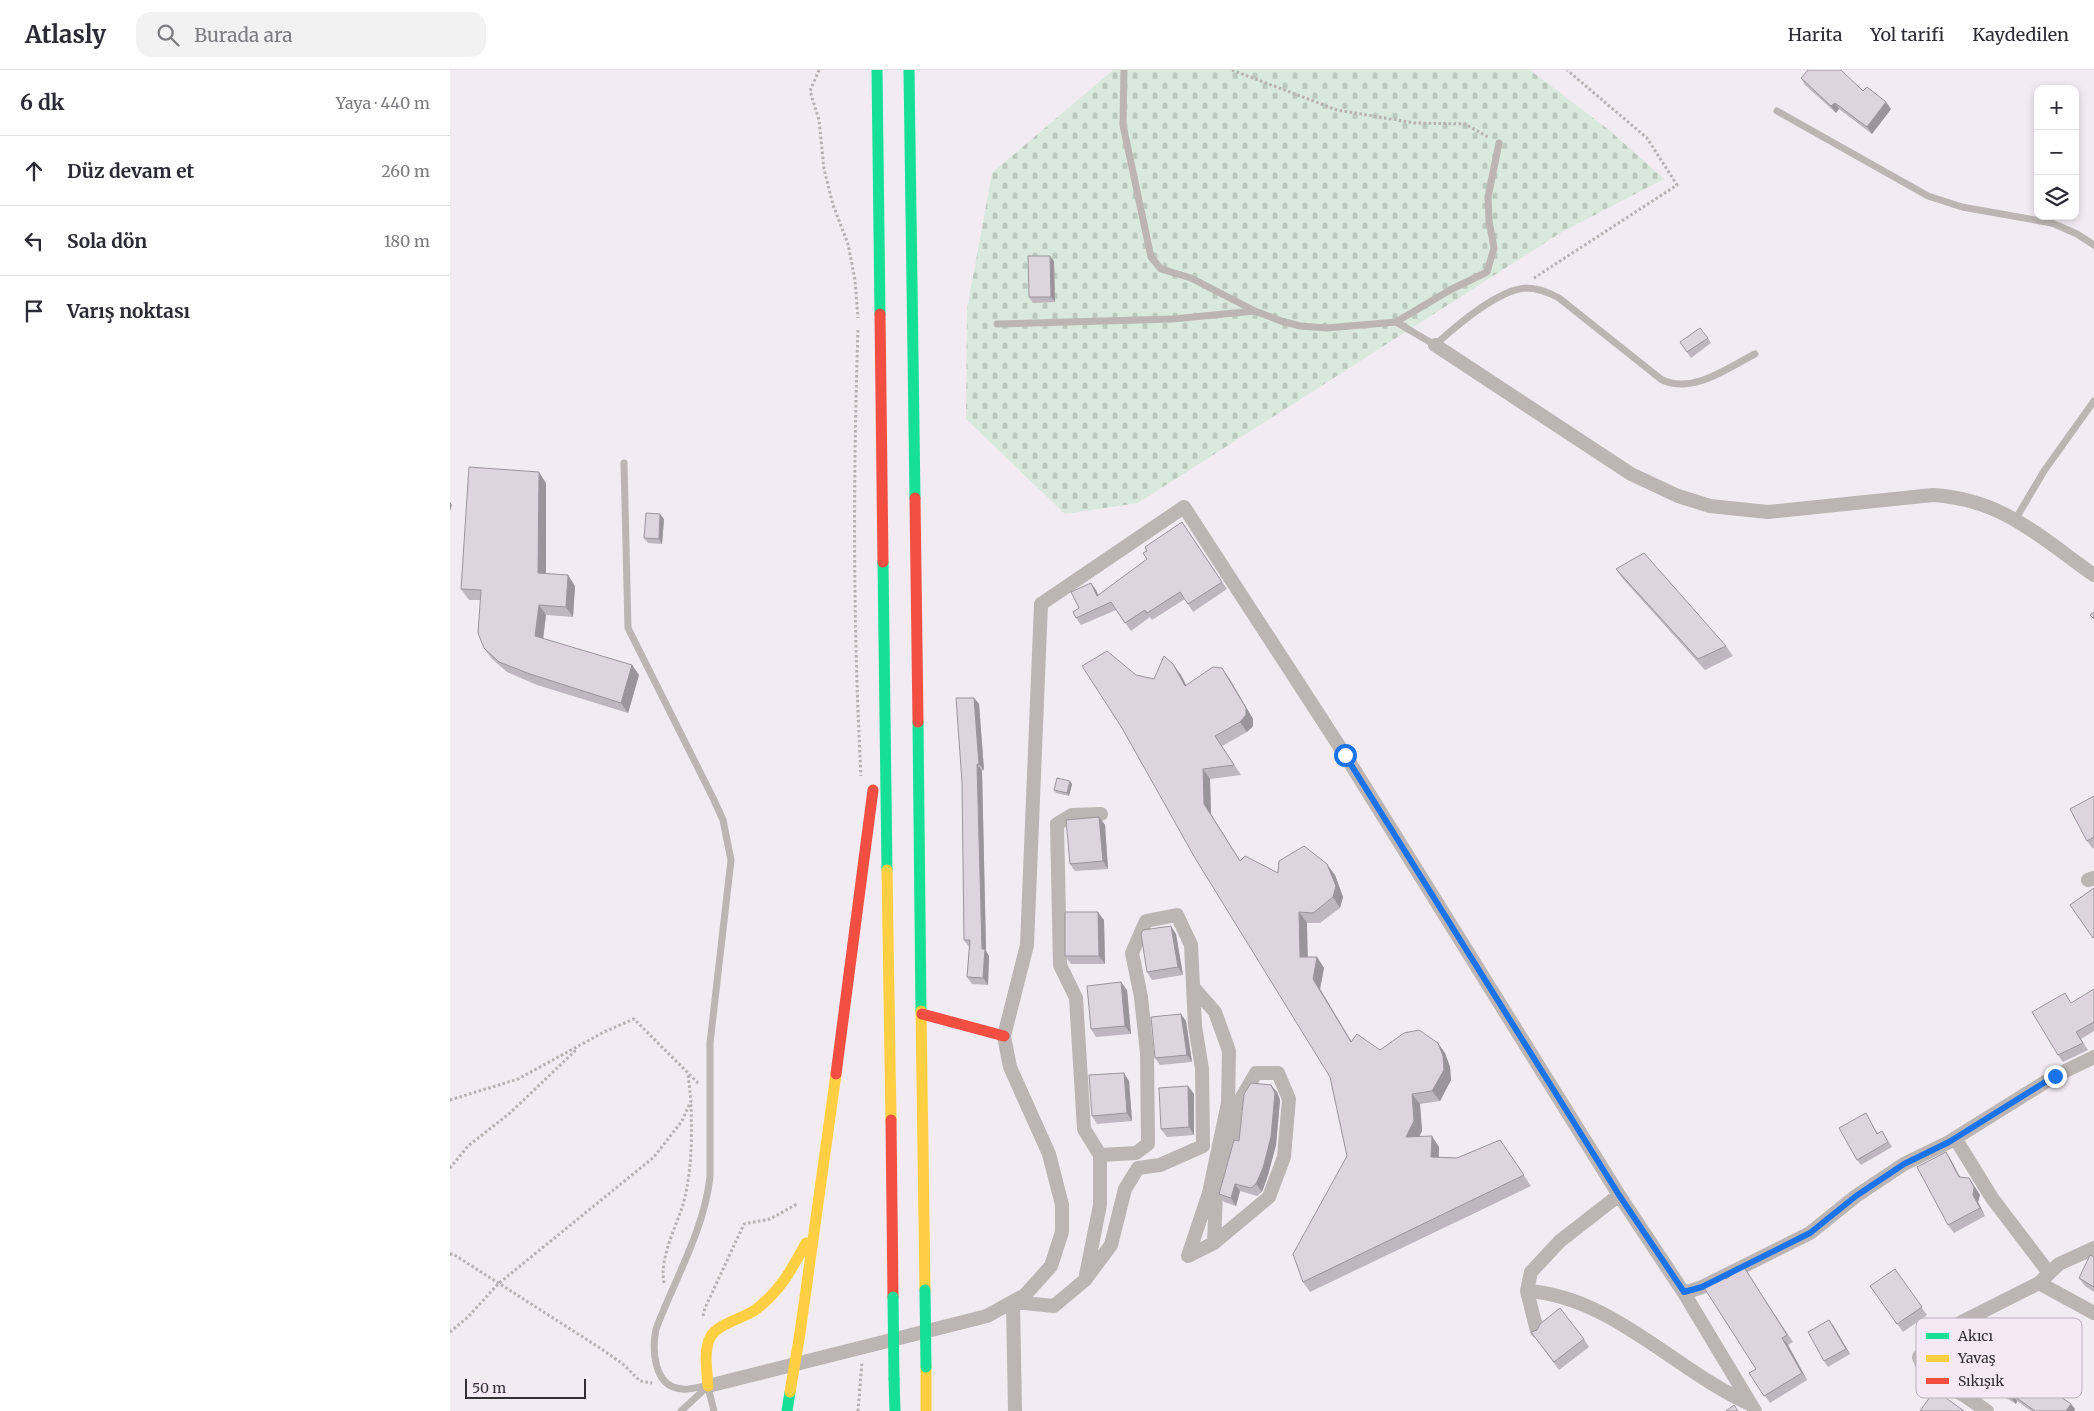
<!DOCTYPE html>
<html lang="tr">
<head>
<meta charset="utf-8">
<style>
	:root { --surface:#fff; --page:#f2f2f3; --text:#2b2b33; --muted:#7c7c81; --line:#e1e1e2 }
	body { margin:0; font-family:Merriweather,serif; background:var(--page); color:var(--text) }
	.controls { position:absolute; right:15px; top:15px; display:grid; overflow:hidden; border-radius:10px; box-shadow:0 2px 8px #0003 }
	.controls button { width:45px; height:45px; display:grid; place-items:center; padding:0; border:0; border-bottom:1px solid var(--line); background:var(--surface); color:var(--text); font:25px sans-serif }
	.scale { position:absolute; left:15px; bottom:12px; width:121px; box-sizing:border-box; padding-left:5px; border:2px solid #332f34; border-top:0; font-size:14px; line-height:18px; white-space:nowrap; color:#332f34; -webkit-text-stroke:4px #f4e9f5; paint-order:stroke }
	.stop { position:absolute; width:15px; height:15px; margin:-11px; border:4px solid #1a73e8; border-radius:50%; background:#fff }
	.stop.end { background:#1a73e8; border-color:#fff; box-shadow:0 1px 5px #0008 }
	.list { margin:0; padding:0; list-style:none }
	h2 { display:flex; justify-content:space-between; align-items:center; height:65px; margin:0; padding:0 20px; font-size:21px }
	h2 small { font-size:16px; font-weight:400; color:var(--muted) }
	.list li { display:grid; grid-template-columns:32px 1fr auto; gap:15px; align-items:center; box-sizing:border-box; height:70px; padding:0 20px; border-top:1px solid var(--line) }
	.list b { display:block; font-size:19px; white-space:nowrap }
	.list em { font-size:16px; font-style:normal; color:var(--muted) }
	.icon { flex:none; width:28px; height:28px; fill:none; stroke:currentColor; stroke-width:2; stroke-linecap:round; stroke-linejoin:round }
	.map { position:relative; flex:none; width:1644px; height:1341px; overflow:hidden }
	header { display:flex; align-items:center; gap:30px; box-sizing:border-box; height:70px; padding:0 25px; background:var(--surface); border-bottom:1px solid var(--line) }
	header strong { font-size:24px }
	nav { display:flex; gap:28px; margin-inline-start:auto; font-size:18px }
	.search { width:350px; height:45px; background:var(--page); display:flex; align-items:center; gap:12px; box-sizing:border-box; padding:0 18px; border-radius:15px; color:var(--muted); font-size:19px }
	main { display:flex }
	aside { flex:1; background:var(--surface) }
	.map>svg:first-child { display:block }
	.cemetery { fill:url(#cemetery-stones) }
	.lines { fill:none; stroke-linecap:round; stroke-linejoin:round }
	.path { stroke:#b6b0b1; stroke-width:3; stroke-dasharray:2.5 2.5; stroke-linecap:butt }
	.lane { stroke:#bcb5b3; stroke-width:7 }
	.street { stroke:#bcb5b3; stroke-width:14 }
	.fast { stroke:#16e098; stroke-width:11 }
	.slow { stroke:#ffcf43; stroke-width:11 }
	.jam { stroke:#f24e42; stroke-width:11 }
	.fast-bridge { stroke:#16e098; stroke-width:11 }
	.slow-bridge { stroke:#ffcf43; stroke-width:11 }
	.wall { fill:#bfb6bf }
	.shaded-wall { fill:#9b949b }
	.building { fill:#ded4de; stroke:#9b949b }
	.route { stroke:#1a73e8; stroke-width:6 }
	.key { fill:#f4e9f5; stroke:#bab1bb; stroke-width:1 }
	.key-label { font-size:14px; fill:#332f34 }
</style>
</head>
<body>
<header>
<strong>Atlasly</strong>
<div class="search"><svg class="icon" aria-label="search" viewBox="0 0 24 24"><circle cx="10" cy="10" r="6"/><path d="M15 15l6 6"/></svg>Burada ara</div>
<nav><a>Harita</a><a>Yol tarifi</a><a>Kaydedilen</a></nav>
</header>
<main>
<aside>
<h2>6 dk<small>Yaya · 440 m</small></h2>
<ul class="list">
<li><svg class="icon" aria-label="ahead" viewBox="0 0 24 24"><path d="M12 20V5M6 11l6-6 6 6"/></svg><div><b>Düz devam et</b></div><em>260 m</em></li>
<li><svg class="icon" aria-label="left" viewBox="0 0 24 24"><path d="M17 20v-9H6M10 6l-5 5 5 5"/></svg><div><b>Sola dön</b></div><em>180 m</em></li>
<li><svg class="icon" aria-label="arrive" viewBox="0 0 24 24"><path d="M6 21V4h12l-3 4 3 4H6"/></svg><div><b>Varış noktası</b></div></li>
</ul>
</aside>
<div class="map">
<svg width="1644" height="1341" viewBox="0 0 1644 1341">
	<defs>
		<pattern id="cemetery-stones" width="16" height="16" patternUnits="userSpaceOnUse" patternTransform="scale(1.25)"><rect width="16" height="16" fill="#d9e9dd"/><path d="M2 7V4a2 2 0 0 1 4 0v3zM10 15v-3a2 2 0 0 1 4 0v3z" fill="#bbc8be"/></pattern>
	</defs>
	<rect width="100%" height="100%" fill="#f2ecf2"/>
	<!-- cemetery -->
	<path class="cemetery" d="M663 0H1080L1159 60 1214 109 1112 162 688 433 615 444 516 349 517 239 542 103Z"/>
	<g class="lines">
		<!-- path -->
		<path class="path" d="M369 0 360 21 369 50 374 99 383 135 398 174 405 210 408 248
			M782 0 887 40 965 53 1015 54 1040 68
			M1084 208 1227 115 1197 68 1117 0
			M408 260C403 408 403 557 411 706
			M0 1030 68 1009 154 962 184 949 249 1014
			M0 1098 18 1076 60 1043 127 979
			M0 1184H3L150 1278 173 1294 190 1311 202 1313
			M214 1213C209 1187 227 1156 234 1131 242 1099 242 1066 241 1034
			M253 1246 255 1238 294 1154 320 1149 347 1134
			M0 1262 18 1247 48 1214 204 1087 232 1051 241 1031 238 1004
			M408 1341 412 1292"/>
		<!-- lane -->
		<path class="lane" d="M674 0 673 55 701 187 711 199 741 208 805 241 831 251 850 256 877 258 946 252 985 275C1006 256 1047 220 1076 218 1088 218 1098 222 1109 228L1212 310C1244 324 1277 298 1305 284
			M1327 41 1478 126 1512 137 1602 153 1627 164 1644 175
			M946 252 1000 220 1037 202 1044 178 1039 151 1038 127 1049 73
			M547 254 723 249 805 241
			M174 393 178 558 264 730 273 750 281 790 260 973V1107C254 1160 225 1209 206 1259 202 1279 203 1317 232 1319 239 1320 248 1317 255 1316
			M1565 450 1594 401 1644 331
			M259 1321 264 1341
			M231 1341 256 1318"/>
		<!-- street -->
		<path class="street" d="M985 275 1181 404 1228 426 1260 436 1318 442 1483 425C1552 429 1590 467 1644 505
			M1638 810 1644 808
			M744 918 765 942 779 981 778 1033 759 1123 738 1186 764 1173 819 1127 834 1087 839 1029 828 1003H806L785 1039 783 1064 766 1124 764 1173
			M1505 1068 1542 1128 1599 1203
			M650 1085 634 1059 626 928 610 895 607 754 622 745 651 744
			M1169 1125 1110 1171 1081 1202 1077 1221C1161 1226 1226 1301 1300 1334
			M1589 1213 1644 1243
			M1077 1221 1087 1261
			M1234 1223 1252 1217 1360 1163 1406 1126 1454 1094 1499 1072 1605 1006 1644 987
			M258 1316 537 1246 575 1225 601 1196 612 1162V1135L599 1084 560 997 554 966 577 875 591 534 734 437 895 685 1169 1125 1234 1223 1305 1341
			M565 1341 563 1232 604 1236 635 1210 661 1175 675 1119 688 1098 710 1095 753 1076 752 999 745 956 741 875 727 845 696 851 682 883 691 927 697 983 698 1074 686 1083 650 1085V1135L635 1210
			M1537 1341 1515 1326 1476 1304 1469 1287 1492 1262 1589 1213 1609 1194 1644 1178"/>
		<!-- fast -->
		<path class="fast" d="M427 0 430 244
			M459 0 465 428
			M433 492 437 800
			M468 652 471 941
			M444 1309 445 1341
			M337 1341 340 1322"/>
		<!-- slow -->
		<path class="slow" d="M437 800 441 1050
			M471 941 475 1220
			M350 1263 386 1004
			M476 1297V1341
			M258 1316C257 1300 253 1280 261 1266 270 1253 292 1249 305 1240 329 1223 342 1199 356 1173"/>
		<!-- jam -->
		<path class="jam" d="M430 244 433 492
			M465 428 468 652
			M472 944 554 966
			M386 1004 423 720
			M441 1050 443 1227"/>
		<!-- fast-bridge -->
		<path class="fast-bridge" d="M475 1220 476 1297
			M443 1227 444 1309"/>
		<!-- slow-bridge -->
		<path class="slow-bridge" d="M340 1322 350 1263"/>
	</g>
	<!-- wall -->
	<path class="wall" d="M1351 8 1413 21 1441 39 1422 64 1389 39 1386 43 1355 15Z
		M604 191 605 232 583 233 579 227Z
		M1258 268 1261 273 1241 288 1230 272Z
		M96 413V504L125 516 123 547 96 545 93 569 182 595 189 605 178 643 87 615 57 602 41 588 34 578 30 530H19L11 519Z
		M214 449 212 474 198 473 194 468Z
		M732 452 777 519 743 542 735 529 702 550 700 547 681 561 666 540 631 555 626 548 629 538 641 513 646 520 648 525 697 489V481Z
		M1166 499 1276 576 1283 586 1255 600 1173 509Z
		M686 605 704 609 731 605 736 615 779 608 803 649V656L797 662 772 676 791 705 760 709 761 744 790 791 828 803 885 805 893 827 890 838 870 853H857V887H867L874 898 870 919 902 972 930 980 995 983 1000 997 1001 1010 990 1031 970 1034 972 1061 969 1067 989 1077V1087L1007 1088 1050 1070 1081 1116 860 1222 853 1212 897 1086 880 1007Z
		M524 628 529 634 534 700 532 701 536 881 539 886 538 915 522 914 517 907 519 877 514 870Z
		M622 714 619 726 606 723 604 720Z
		M1644 726V778L1643 779 1637 771Z
		M649 747 655 755 658 799 625 801 620 794Z
		M654 850 655 894H621L615 886Z
		M726 864 733 905 702 910 697 902Z
		M1644 919V961L1631 969 1638 980 1613 992 1608 985 1621 933Z
		M677 920 681 964 646 967 641 959Z
		M736 951 742 992 710 995 705 988Z
		M679 1011 682 1051 647 1054 642 1046Z
		M738 1016 744 1024V1065L717 1067 711 1059Z
		M827 1022 830 1030 826 1075 818 1105 812 1122 807 1126 790 1121 786 1136 774 1132 769 1124Z
		M1419 1049 1428 1064 1432 1061 1442 1077 1411 1095 1407 1090Z
		M1496 1082 1501 1090 1510 1107 1519 1108 1530 1125 1528 1132 1535 1146 1504 1163 1498 1155Z
		M1644 1187V1222L1635 1216 1629 1208Z
		M1445 1199 1477 1245 1453 1262 1420 1216Z
		M1299 1205 1343 1272 1338 1275 1357 1310 1320 1333 1299 1303 1306 1299 1276 1209Z
		M1379 1250 1400 1284 1378 1297 1374 1291Z
		M1081 1262 1134 1269 1139 1277 1109 1300Z
		M1580 1301 1584 1306 1583 1307 1621 1334 1625 1339 1624 1341H1581L1567 1331 1566 1334 1538 1317 1535 1312Z"/>
	<!-- shaded-wall -->
	<path class="shaded-wall" d="M1436 32 1441 39 1422 64 1417 57Z
		M1385 33 1389 39 1386 43 1381 36Z
		M600 186 604 191 605 232 601 227Z
		M89 402 96 413V514L88 503Z
		M0 432 2 435 0 441Z
		M210 444 214 449 212 474 209 469Z
		M118 505 125 516 123 547 116 537Z
		M641 513 646 520 652 533 647 526Z
		M89 535 96 545 92 577 85 566Z
		M723 594 731 605 742 627 735 616Z
		M182 595 189 605 178 643 171 633Z
		M772 598 779 608 803 649V656L797 662 790 652Z
		M524 628 529 634 534 700 529 694Z
		M527 694 532 701 536 881 539 886 538 915 533 908Z
		M753 699 760 709 761 744 797 802 754 734Z
		M620 711 622 714 619 726 617 723Z
		M649 747 655 755 658 799 653 791Z
		M877 794 885 805 893 827 890 838 883 827Z
		M648 842 654 850 655 894 649 886Z
		M849 842 857 853 858 897 850 887Z
		M721 856 726 864 733 905 728 897Z
		M867 887 874 898 870 919 908 983 901 972 863 909Z
		M671 912 677 920 681 964 675 956Z
		M731 944 736 951 742 992 737 985Z
		M988 973 995 983 1000 997 1001 1010 990 1031 982 1021Z
		M674 1003 679 1011 682 1051 677 1043Z
		M821 1015 827 1022 830 1030 826 1075 818 1105 812 1122 806 1114Z
		M738 1016 744 1024V1065L739 1057Z
		M962 1024 970 1034 972 1061 963 1078 956 1067Z
		M982 1066 989 1077 988 1098 981 1087Z
		M1496 1082 1501 1090 1514 1115 1509 1107Z
		M1519 1108 1530 1125 1528 1132 1535 1146 1530 1138 1523 1125Z
		M785 1114 790 1121 786 1136 781 1128Z
		M1379 1250 1383 1255 1400 1284 1396 1279Z
		M1332 1268 1338 1275 1357 1310 1352 1303Z
		M1580 1301 1584 1306 1582 1309 1578 1304Z
		M1564 1326 1567 1331 1566 1334 1562 1329Z
		M1621 1334 1625 1339 1624 1341H1616Z"/>
	<!-- building -->
	<path class="building" d="M1358 0H1391L1413 21 1417 17 1436 32 1417 57 1385 33 1381 36 1351 8Z
		M578 186H600L601 227H579Z
		M1250 258 1258 268 1237 282 1230 272Z
		M19 397 89 402 88 503 118 505 116 537 89 535 85 566 182 595 171 633 80 604 49 592 34 578 28 563 31 520 11 519Z
		M196 443 210 444 209 469 194 468Z
		M732 452 772 512 738 534 730 522 697 543 695 540 675 553 661 532 626 548 623 542 629 538 621 522 641 513 647 526 697 489 693 483 697 481 695 477Z
		M1194 483 1276 576 1248 589 1166 499Z
		M1644 542V549L1640 545Z
		M657 581 686 605 704 609 714 586 723 594 735 616 763 597 772 598 796 638V645L790 652 765 666 784 695 753 699 754 734 790 791 795 786 828 803 829 791 854 776 877 794 886 816 883 827 863 843 849 842 850 887H867L863 909 901 972 907 964 930 980 954 963 969 960 988 973 993 986 994 1000 982 1021 962 1024 964 1051 956 1067 982 1066 981 1087 1007 1088 1050 1070 1074 1105 853 1212 843 1184 897 1086 880 1007 745 788 672 658 632 596Z
		M506 628H524L529 694H527L532 879H535L533 908 517 907 520 870H514L512 712Z
		M607 708 620 711 617 723 604 720Z
		M1644 726V767L1637 771 1620 739Z
		M649 747 653 791 620 794 616 750Z
		M1644 818V867L1643 868 1620 835Z
		M615 842H648L649 886H615Z
		M721 856 728 897 697 902 691 864 693 860Z
		M671 912 675 956 641 959 637 916Z
		M1644 919V952L1626 962 1633 973 1608 985 1582 942 1615 923 1621 933Z
		M731 944 737 985 705 988 701 947Z
		M674 1003 677 1043 642 1046 639 1005Z
		M801 1013 821 1015 825 1023 821 1067 813 1098 806 1114 801 1118 785 1114 781 1128 769 1124 784 1070 789 1071 794 1024Z
		M738 1016 739 1057 711 1059 709 1018Z
		M1416 1043 1427 1064 1432 1061 1438 1072 1407 1090 1389 1058Z
		M1496 1082 1509 1107 1519 1108 1524 1117 1523 1125 1530 1138 1498 1155 1467 1097Z
		M1640 1185 1644 1187V1217L1629 1208Z
		M1294 1197 1337 1265 1332 1268 1352 1303 1314 1326 1299 1303 1306 1299 1253 1216 1274 1206 1276 1209Z
		M1445 1199 1472 1237 1447 1254 1420 1216Z
		M1110 1238 1134 1269 1104 1292 1081 1262 1087 1260 1090 1254Z
		M1379 1250 1396 1279 1374 1291 1358 1262Z
		M1553 1283 1580 1301 1578 1304 1621 1334 1616 1341H1585L1564 1326 1562 1329 1535 1312Z
		M1485 1320 1514 1341H1470Z
		M1284 1335 1288 1341H1276Z"/>
	<g class="lines">
		<!-- route -->
		<path class="route" d="M895 685 1169 1125 1234 1222 1252 1217 1360 1163 1406 1126 1454 1094 1499 1072 1605 1006"/>
	</g>
	<!-- legend -->
	<rect x="1466" y="1248" width="166" height="80" rx="8" class="key"/>
	<rect x="1476" y="1263" width="23" height="6" fill="#16e098"/>
	<rect x="1476" y="1285" width="23" height="7" fill="#ffcf43"/>
	<rect x="1476" y="1308" width="23" height="6" fill="#f24e42"/>
	<g class="key-label">
		<text x="1508" y="1271">Akıcı</text>
		<text x="1508" y="1293">Yavaş</text>
		<text x="1508" y="1316">Sıkışık</text>
	</g>
</svg>
<div class="controls">
<button>+</button>
<button>−</button>
<button><svg class="icon" aria-label="layers" viewBox="0 0 24 24"><path d="M12 4l9 5-9 5-9-5zM3 14l9 5 9-5"/></svg></button>
</div>
<div class="scale">50 m</div>
<div class="stop" style="left:895px;top:685px"></div>
<div class="stop end" style="left:1605px;top:1006px"></div>
</div>
</main>
</body>
</html>
